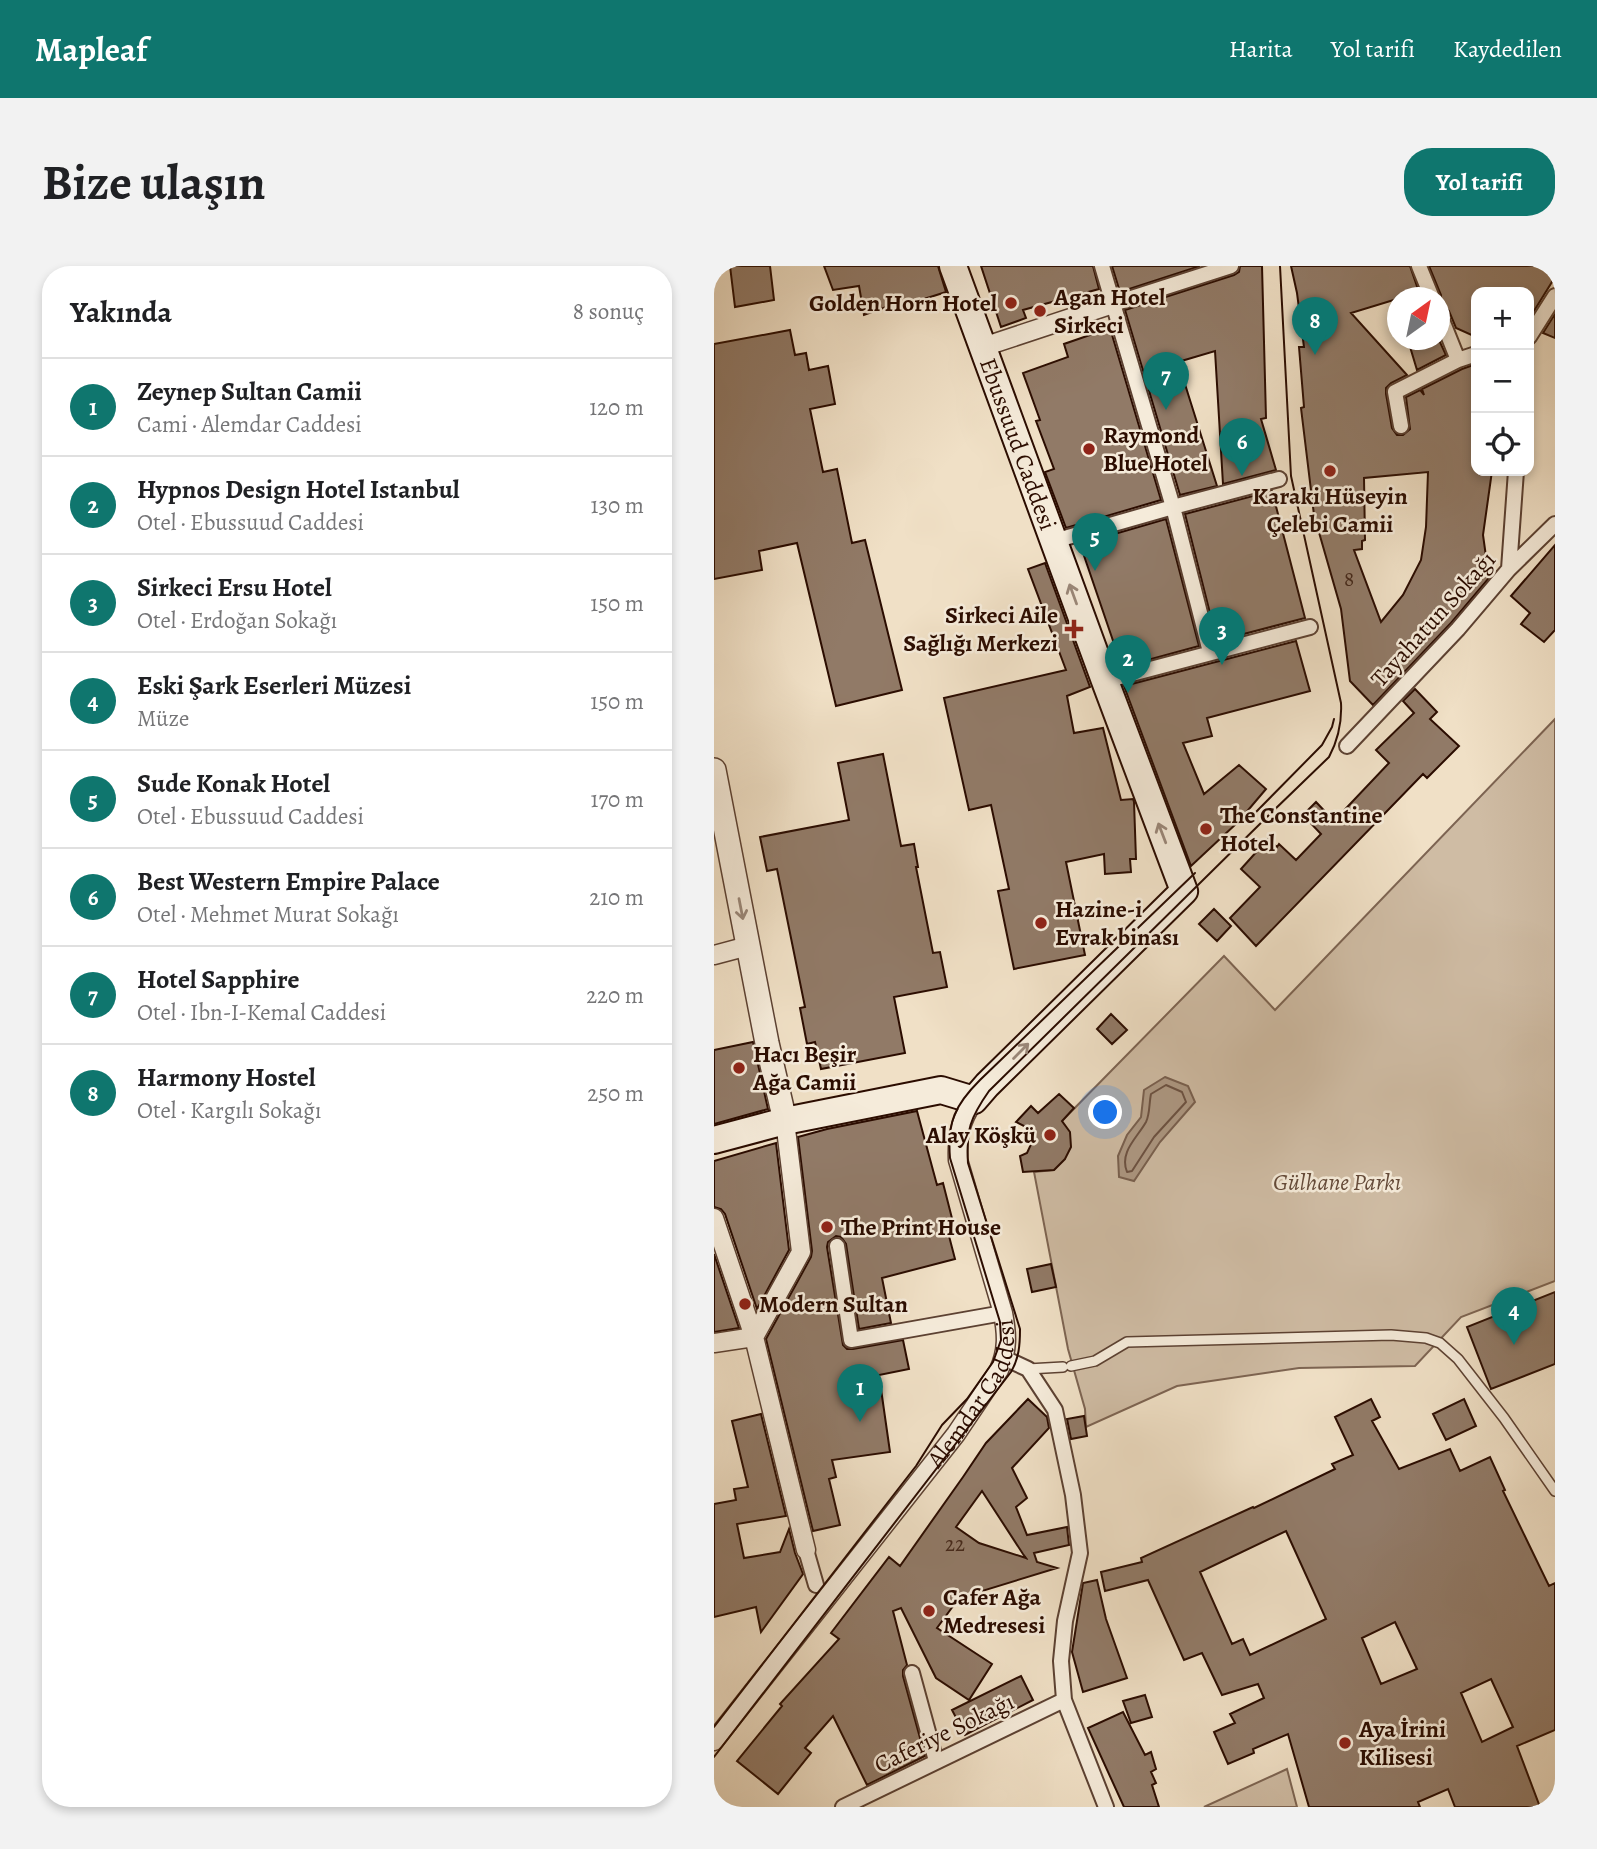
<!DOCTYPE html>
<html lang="tr">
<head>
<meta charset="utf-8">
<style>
	:root { --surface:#fff; --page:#f2f2f2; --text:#202124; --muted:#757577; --line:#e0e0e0; --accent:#0f766e }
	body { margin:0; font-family:Alegreya,serif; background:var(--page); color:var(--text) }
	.controls { position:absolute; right:21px; top:21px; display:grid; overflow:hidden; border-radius:14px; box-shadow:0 4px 10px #0003 }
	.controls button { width:63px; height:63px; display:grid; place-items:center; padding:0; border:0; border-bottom:2px solid var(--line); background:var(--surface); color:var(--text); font:35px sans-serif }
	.compass { position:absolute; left:673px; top:21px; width:63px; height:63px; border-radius:50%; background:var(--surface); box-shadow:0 4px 10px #0003; rotate:33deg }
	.you { position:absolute; left:392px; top:847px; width:24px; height:24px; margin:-18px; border:5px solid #fff; border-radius:50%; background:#1a73e8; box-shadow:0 0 0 10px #1a73e833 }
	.badge { display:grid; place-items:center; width:46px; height:46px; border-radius:50%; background:var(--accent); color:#fff; font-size:23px; font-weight:700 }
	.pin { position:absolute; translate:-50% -58px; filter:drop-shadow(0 2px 4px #0008) }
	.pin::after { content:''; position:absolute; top:37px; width:24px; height:21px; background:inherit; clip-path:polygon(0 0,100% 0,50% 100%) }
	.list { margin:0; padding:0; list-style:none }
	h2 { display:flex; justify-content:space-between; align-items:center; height:91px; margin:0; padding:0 28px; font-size:30px }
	h2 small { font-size:23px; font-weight:400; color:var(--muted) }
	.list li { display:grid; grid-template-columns:46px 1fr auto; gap:21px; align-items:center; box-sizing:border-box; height:98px; padding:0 28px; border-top:2px solid var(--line) }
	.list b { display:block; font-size:26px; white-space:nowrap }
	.list p { margin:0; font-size:23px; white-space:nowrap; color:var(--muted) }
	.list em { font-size:23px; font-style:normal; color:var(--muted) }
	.icon { flex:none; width:38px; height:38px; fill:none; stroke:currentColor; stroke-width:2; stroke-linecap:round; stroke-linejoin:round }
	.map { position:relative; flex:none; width:841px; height:1541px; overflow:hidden; border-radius:28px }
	header { display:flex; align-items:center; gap:42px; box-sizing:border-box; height:98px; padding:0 35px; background:var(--accent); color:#fff }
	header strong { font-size:33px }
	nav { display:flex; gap:38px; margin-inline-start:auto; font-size:24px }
	.intro { display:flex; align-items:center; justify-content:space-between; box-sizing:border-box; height:168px; padding:0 42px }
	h1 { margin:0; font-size:49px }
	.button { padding:18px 32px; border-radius:28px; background:var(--accent); color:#fff; font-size:24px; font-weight:700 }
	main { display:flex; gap:42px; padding:0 42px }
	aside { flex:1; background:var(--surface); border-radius:28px; box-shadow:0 4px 10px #0003 }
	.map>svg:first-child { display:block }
	.green { fill:#cfbca4; stroke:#7d6452; stroke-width:2 }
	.water { fill:#ad9883; stroke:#79604f; stroke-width:2 }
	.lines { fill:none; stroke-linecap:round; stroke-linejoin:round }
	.shore { stroke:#6c5242; stroke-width:2 }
	.building { fill:#917a67; stroke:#2b0c00; stroke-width:2; fill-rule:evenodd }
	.service-casing { stroke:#5c4132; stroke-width:12 }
	.pedestrian-casing { stroke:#5c4132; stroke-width:18 }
	.minor-casing { stroke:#5c4132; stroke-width:21 }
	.tertiary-casing { stroke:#5c4132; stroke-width:26 }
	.secondary-casing { stroke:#2b0c00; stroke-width:30 }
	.service { stroke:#f5ebda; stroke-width:9 }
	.pedestrian { stroke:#f5ebda; stroke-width:14 }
	.minor { stroke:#f5ebda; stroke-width:18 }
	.tertiary { stroke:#f5ebda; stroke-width:23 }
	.secondary { stroke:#f5ebda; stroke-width:26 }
	.tram { stroke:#2b0c00; stroke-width:2 }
	.oneway { stroke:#9a8778 }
	.poi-dot { fill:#8f2418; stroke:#f5ebda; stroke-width:2.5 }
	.labels { text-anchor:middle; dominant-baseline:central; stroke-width:5; stroke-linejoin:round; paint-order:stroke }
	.number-label { font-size:21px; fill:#44281a }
	.poi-label { font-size:24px; font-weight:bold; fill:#2b0c00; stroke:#f5ebda; text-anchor:start }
	.street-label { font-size:24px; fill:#2b0c00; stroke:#f5ebda }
	.park-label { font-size:24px; font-style:italic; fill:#644a39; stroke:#f5ebda }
</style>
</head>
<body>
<header>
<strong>Mapleaf</strong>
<nav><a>Harita</a><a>Yol tarifi</a><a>Kaydedilen</a></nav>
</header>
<div class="intro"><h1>Bize ulaşın</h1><a class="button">Yol tarifi</a></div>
<main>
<aside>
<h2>Yakında<small>8 sonuç</small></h2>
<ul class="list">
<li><span class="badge">1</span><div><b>Zeynep Sultan Camii</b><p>Cami · Alemdar Caddesi</p></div><em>120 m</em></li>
<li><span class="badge">2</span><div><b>Hypnos Design Hotel Istanbul</b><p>Otel · Ebussuud Caddesi</p></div><em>130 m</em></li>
<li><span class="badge">3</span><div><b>Sirkeci Ersu Hotel</b><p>Otel · Erdoğan Sokağı</p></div><em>150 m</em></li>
<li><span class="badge">4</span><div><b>Eski Şark Eserleri Müzesi</b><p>Müze</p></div><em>150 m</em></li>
<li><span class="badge">5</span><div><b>Sude Konak Hotel</b><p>Otel · Ebussuud Caddesi</p></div><em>170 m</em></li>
<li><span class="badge">6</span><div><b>Best Western Empire Palace</b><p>Otel · Mehmet Murat Sokağı</p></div><em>210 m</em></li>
<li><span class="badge">7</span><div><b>Hotel Sapphire</b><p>Otel · Ibn-I-Kemal Caddesi</p></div><em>220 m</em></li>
<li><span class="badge">8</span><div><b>Harmony Hostel</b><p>Otel · Kargılı Sokağı</p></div><em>250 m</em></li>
</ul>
</aside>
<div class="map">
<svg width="841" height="1541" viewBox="0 0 841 1541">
	<rect width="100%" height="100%" fill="#f0e0c6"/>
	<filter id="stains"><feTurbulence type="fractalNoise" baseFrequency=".00286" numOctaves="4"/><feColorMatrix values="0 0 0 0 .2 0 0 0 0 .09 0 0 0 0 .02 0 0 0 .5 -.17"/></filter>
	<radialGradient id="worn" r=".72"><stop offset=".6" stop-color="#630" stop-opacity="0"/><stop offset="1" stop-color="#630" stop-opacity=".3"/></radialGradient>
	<!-- green -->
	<path class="green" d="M841 453V1015L747 1051 701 1100 585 1102 463 1120 372 1161 371 1143 354 1083 320 906 340 904 351 893 348 855 510 690 561 744Z
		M573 1503 583 1541H490Z"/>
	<!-- water -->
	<path class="water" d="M451 811 474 820 481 836 446 876 420 915 405 911 404 890 413 869 427 851 430 824Z"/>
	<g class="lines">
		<!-- shore -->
		<path class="shore" d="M452 819 468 826 472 836 440 871 418 905 413 906C405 886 423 872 432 856 436 848 435 837 437 828Z"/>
	</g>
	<!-- building -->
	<path class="building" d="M16 0H56L60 34 21 41Z
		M110 0H224L232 26 191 39 189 35 150 49 145 20 119 24Z
		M267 0H379L385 23 309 44 312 52 287 61Z
		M398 0H486L406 26Z
		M526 0H548L552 152 547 153 562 204 509 218 501 85 464 96 503 220 466 229 411 44 520 9 525 6Z
		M577 0H696L707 32H683V33L637 47 693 109 677 117 672 122V128L678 162 683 169H689L696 163 692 131 706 124 710 129 708 123 748 103 762 98V205H778L769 269 775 312 737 357 659 439 636 415 627 343 600 249 587 142 590 141 585 81H590L583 27ZM714 206 712 261 707 294 689 329 667 356 640 284 648 283V275L651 274 650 212Z
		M715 0H841V11L815 53V26H762V71L742 62 735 45 731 41 725 40 727 29Z
		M841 48V72L829 67Z
		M396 62 447 234 352 262 331 206 340 203 322 155 326 154 309 107 354 91 350 78Z
		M76 64 81 89 92 87 95 104 114 100 121 138 96 143 109 206 123 203 138 277 151 274 188 424 122 440 83 277 45 285 48 304 0 313V78Z
		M694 74H725L732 89 703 104Z
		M558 225 591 352 503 375 471 248Z
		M452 253 485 380 408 401 366 278Z
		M841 279V364L830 376 807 358 816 347 797 330Z
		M331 297 376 421 353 430 360 467 389 462 407 534 419 533 420 536 422 593H416L417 606 391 608 390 588 352 596 371 689 300 703 284 625 295 623 277 539 255 544 230 432 352 404 314 303Z
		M582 375 596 425 493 452 498 470 469 477 490 528 525 499 552 523 524 556 477 600 410 420Z
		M701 423 723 446 716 453 745 480 713 512 709 508 542 680 516 652 546 621 527 603 554 573 563 581 565 578 582 594 607 568 589 549 602 536 620 555 675 497 662 484 700 447 689 435Z
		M169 488 187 580 200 578 204 601H202L219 687 226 686 233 721 180 731 191 787 107 803 101 776 93 778 86 742 91 741 63 603 53 605 46 571 135 554 124 497Z
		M500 643 517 660 503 675 485 658Z
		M397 748 413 764 398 778 383 763Z
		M39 776 54 843 0 858V784Z
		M345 828 360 842 348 855 356 866 357 881 351 893 340 904 309 906 306 890 313 887 319 874 312 861 302 856 317 840 324 847Z
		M203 845 223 919 229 917 242 968 235 970 241 993 168 1012 177 1057 145 1063 132 978 127 971 122 970 114 976 113 981 129 1079 133 1083H139L189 1074 195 1103 165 1109 176 1186 118 1194 122 1211 115 1213 126 1259 99 1265 52 1073 97 991 98 985 84 871 113 863Z
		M62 877 75 984 43 1043 11 948 7 943 0 941V895Z
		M0 988 25 1062 0 1066Z
		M337 998 342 1021 318 1026 313 1003Z
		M841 1026V1098L777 1123 753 1061Z
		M314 1133 333 1151 335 1162 298 1202 313 1232 302 1241 313 1269 353 1261 355 1279 320 1287 323 1296 343 1302 245 1332 223 1362 278 1398 255 1434 222 1412 187 1342 179 1345 193 1399 189 1404V1410L211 1490 153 1519 119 1450 91 1482 97 1487 64 1528 23 1495 68 1440 66 1438 125 1373 117 1367 175 1291 186 1300 249 1211 272 1177ZM268 1225 309 1288 312 1292 265 1277 242 1261Z
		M657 1133 666 1151 658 1155 685 1203 736 1183 746 1205 776 1191 791 1224 789 1225 835 1320 841 1317V1464L803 1480 826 1541H741L734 1523 704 1536 706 1541H595L574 1468 539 1483 540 1487 514 1498 500 1466 521 1457 516 1448 550 1432 544 1418 508 1429 488 1387 470 1394 434 1314 391 1325 387 1306 428 1296 427 1292 539 1241 540 1242 621 1203 618 1198 639 1189 621 1151ZM572 1265 612 1353 536 1389 529 1373 518 1378 486 1306ZM681 1356 703 1403 667 1418 648 1372ZM777 1413 799 1461 768 1476 747 1427Z
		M750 1133 762 1160 732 1174 719 1148Z
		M47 1148 72 1250 23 1258 30 1292 66 1286 75 1263 81 1287 89 1308 47 1366 42 1341 0 1351V1238L22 1234 20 1223 34 1221 18 1155Z
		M370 1150 373 1170 357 1173 353 1153Z
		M383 1314 392 1353 413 1412 369 1426 358 1386 369 1317Z
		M307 1410 319 1434 251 1469 238 1444Z
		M431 1429 438 1451 417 1457 409 1435Z
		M409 1446 431 1489 437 1486 442 1503 437 1506 442 1517 438 1519 445 1541H410L374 1462Z"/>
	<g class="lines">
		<defs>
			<path id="service" d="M357 1100 381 1095 413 1076 677 1069 712 1072 726 1077 744 1093 790 1152 841 1225
				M314 1103 349 1101"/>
			<path id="pedestrian" d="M388 0 459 241 496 386
				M705 0 718 32
				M399 38 517 0
				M726 49 744 94
				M815 71 841 30
				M687 160 681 126 744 94 762 88
				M340 275 459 241 565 213
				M795 303 802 205
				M391 415 596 361
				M633 480 744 363 795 303 841 258
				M123 980 137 1074 289 1047
				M290 1092 314 1103 341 1144 359 1229 366 1287 351 1355 347 1395 350 1434 392 1541
				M92 1284 102 1319
				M198 1407 222 1495
				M129 1541 350 1434"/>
			<g id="minor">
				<path d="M269 81 399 38"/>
				<path d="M0 689 34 680"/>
				<path d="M71 855 87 986 40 1071 92 1284"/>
				<path d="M0 952 40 1071 0 1077"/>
				<path id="s1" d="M0 1475 242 1168 285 1104C294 1084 293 1068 289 1047L244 894C243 869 246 856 260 834"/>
			</g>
			<path id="tertiary" d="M0 504 53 777 71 855"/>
			<path id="secondary" d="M0 874 71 855 227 824 260 834 273 819 470 625 391 415 239 0"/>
		</defs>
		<!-- service casing -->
		<use href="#service" class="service-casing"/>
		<!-- pedestrian casing -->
		<use href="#pedestrian" class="pedestrian-casing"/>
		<!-- minor casing -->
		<use href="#minor" class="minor-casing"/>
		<!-- tertiary casing -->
		<use href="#tertiary" class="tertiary-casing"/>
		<!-- secondary casing -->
		<use href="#secondary" class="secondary-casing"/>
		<!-- service -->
		<use href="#service" class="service"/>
		<!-- pedestrian -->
		<use href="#pedestrian" class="pedestrian"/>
		<!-- minor -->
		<use href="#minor" class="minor"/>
		<!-- tertiary -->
		<use href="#tertiary" class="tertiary"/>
		<!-- secondary -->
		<use href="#secondary" class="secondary"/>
		<!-- tram -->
		<path class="tram" d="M540 548 608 479 618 461 620 453
			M0 1461 202 1200 228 1159 253 1133 279 1096 287 1074 286 1056 236 892C233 856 241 839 266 814L481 607
			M0 1491 297 1106C305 1092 306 1079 306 1063L254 897C252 864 256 852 275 825L556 548 615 491C624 474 628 456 627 437L577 210 566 0"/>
	</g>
	<!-- one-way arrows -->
	<defs><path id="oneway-shaft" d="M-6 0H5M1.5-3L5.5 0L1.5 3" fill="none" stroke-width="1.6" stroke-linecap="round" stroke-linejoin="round" transform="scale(1.75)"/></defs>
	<g class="oneway">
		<use href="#oneway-shaft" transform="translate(359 328) rotate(-110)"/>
		<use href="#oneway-shaft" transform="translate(448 567) rotate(-111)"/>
		<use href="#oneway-shaft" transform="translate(27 643) rotate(79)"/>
		<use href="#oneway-shaft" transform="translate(307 785) rotate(-45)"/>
	</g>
	<!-- markers -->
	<g class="poi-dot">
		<circle cx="297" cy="37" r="7"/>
		<circle cx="326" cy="45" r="7"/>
		<circle cx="375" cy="183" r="7"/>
		<circle cx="616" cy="205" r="7"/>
		<path d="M356.5 352.5h7v7h7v7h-7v7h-7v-7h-7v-7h7z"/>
		<circle cx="492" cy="563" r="7"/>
		<circle cx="327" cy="657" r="7"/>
		<circle cx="25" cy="802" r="7"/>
		<circle cx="336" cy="869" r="7"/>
		<circle cx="113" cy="961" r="7"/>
		<circle cx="31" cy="1038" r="7"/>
		<circle cx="215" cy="1345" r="7"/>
		<circle cx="631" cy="1477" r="7"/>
	</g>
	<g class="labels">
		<!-- number labels -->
		<g class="number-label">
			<text x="635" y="313">8</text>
			<text x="241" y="1278">22</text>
		</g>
		<!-- poi labels -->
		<g class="poi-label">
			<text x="340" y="31">Agan Hotel<tspan x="340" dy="28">Sirkeci</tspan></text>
			<text x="283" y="37" text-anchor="end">Golden Horn Hotel</text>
			<text x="389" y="169">Raymond<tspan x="389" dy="28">Blue Hotel</tspan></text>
			<text x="616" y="230" text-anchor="middle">Karaki Hüseyin<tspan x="616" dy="28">Çelebi Camii</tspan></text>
			<text x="344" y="349" text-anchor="end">Sirkeci Aile<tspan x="344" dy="28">Sağlığı Merkezi</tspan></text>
			<text x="506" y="549">The Constantine<tspan x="506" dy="28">Hotel</tspan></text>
			<text x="341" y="643">Hazine-i<tspan x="341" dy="28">Evrak binası</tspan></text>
			<text x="39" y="788">Hacı Beşir<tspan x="39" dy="28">Ağa Camii</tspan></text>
			<text x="322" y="869" text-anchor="end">Alay Köşkü</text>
			<text x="127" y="961">The Print House</text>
			<text x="45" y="1038">Modern Sultan</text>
			<text x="229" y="1331">Cafer Ağa<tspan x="229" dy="28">Medresesi</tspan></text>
			<text x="645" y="1463">Aya İrini<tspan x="645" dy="28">Kilisesi</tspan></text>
		</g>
		<!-- street labels -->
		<g class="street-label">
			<text transform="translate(304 178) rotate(70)">Ebussuud Caddesi</text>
			<text transform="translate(719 353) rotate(-48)">Tayahatun Sokağı</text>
			<text stroke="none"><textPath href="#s1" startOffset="436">Alemdar Caddesi</textPath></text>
			<text transform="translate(230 1467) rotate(-26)">Caferiye Sokağı</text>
		</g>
		<!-- park labels -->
		<g class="park-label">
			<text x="623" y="916">Gülhane Parkı</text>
		</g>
	</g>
	<rect width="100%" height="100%" filter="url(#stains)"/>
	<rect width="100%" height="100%" fill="url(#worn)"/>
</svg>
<div class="controls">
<button>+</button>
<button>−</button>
<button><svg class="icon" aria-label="locate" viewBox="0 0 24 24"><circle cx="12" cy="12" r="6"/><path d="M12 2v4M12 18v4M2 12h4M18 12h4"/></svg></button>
</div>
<svg class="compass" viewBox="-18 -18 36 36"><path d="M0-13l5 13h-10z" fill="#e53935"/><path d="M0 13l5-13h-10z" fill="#757577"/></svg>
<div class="you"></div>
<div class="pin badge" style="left:146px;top:1156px">1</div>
<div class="pin badge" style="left:414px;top:427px">2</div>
<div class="pin badge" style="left:508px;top:399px">3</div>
<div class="pin badge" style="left:800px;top:1079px">4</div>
<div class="pin badge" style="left:381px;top:305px">5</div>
<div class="pin badge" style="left:528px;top:210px">6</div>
<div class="pin badge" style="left:452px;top:144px">7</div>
<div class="pin badge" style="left:601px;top:89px">8</div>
</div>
</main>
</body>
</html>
